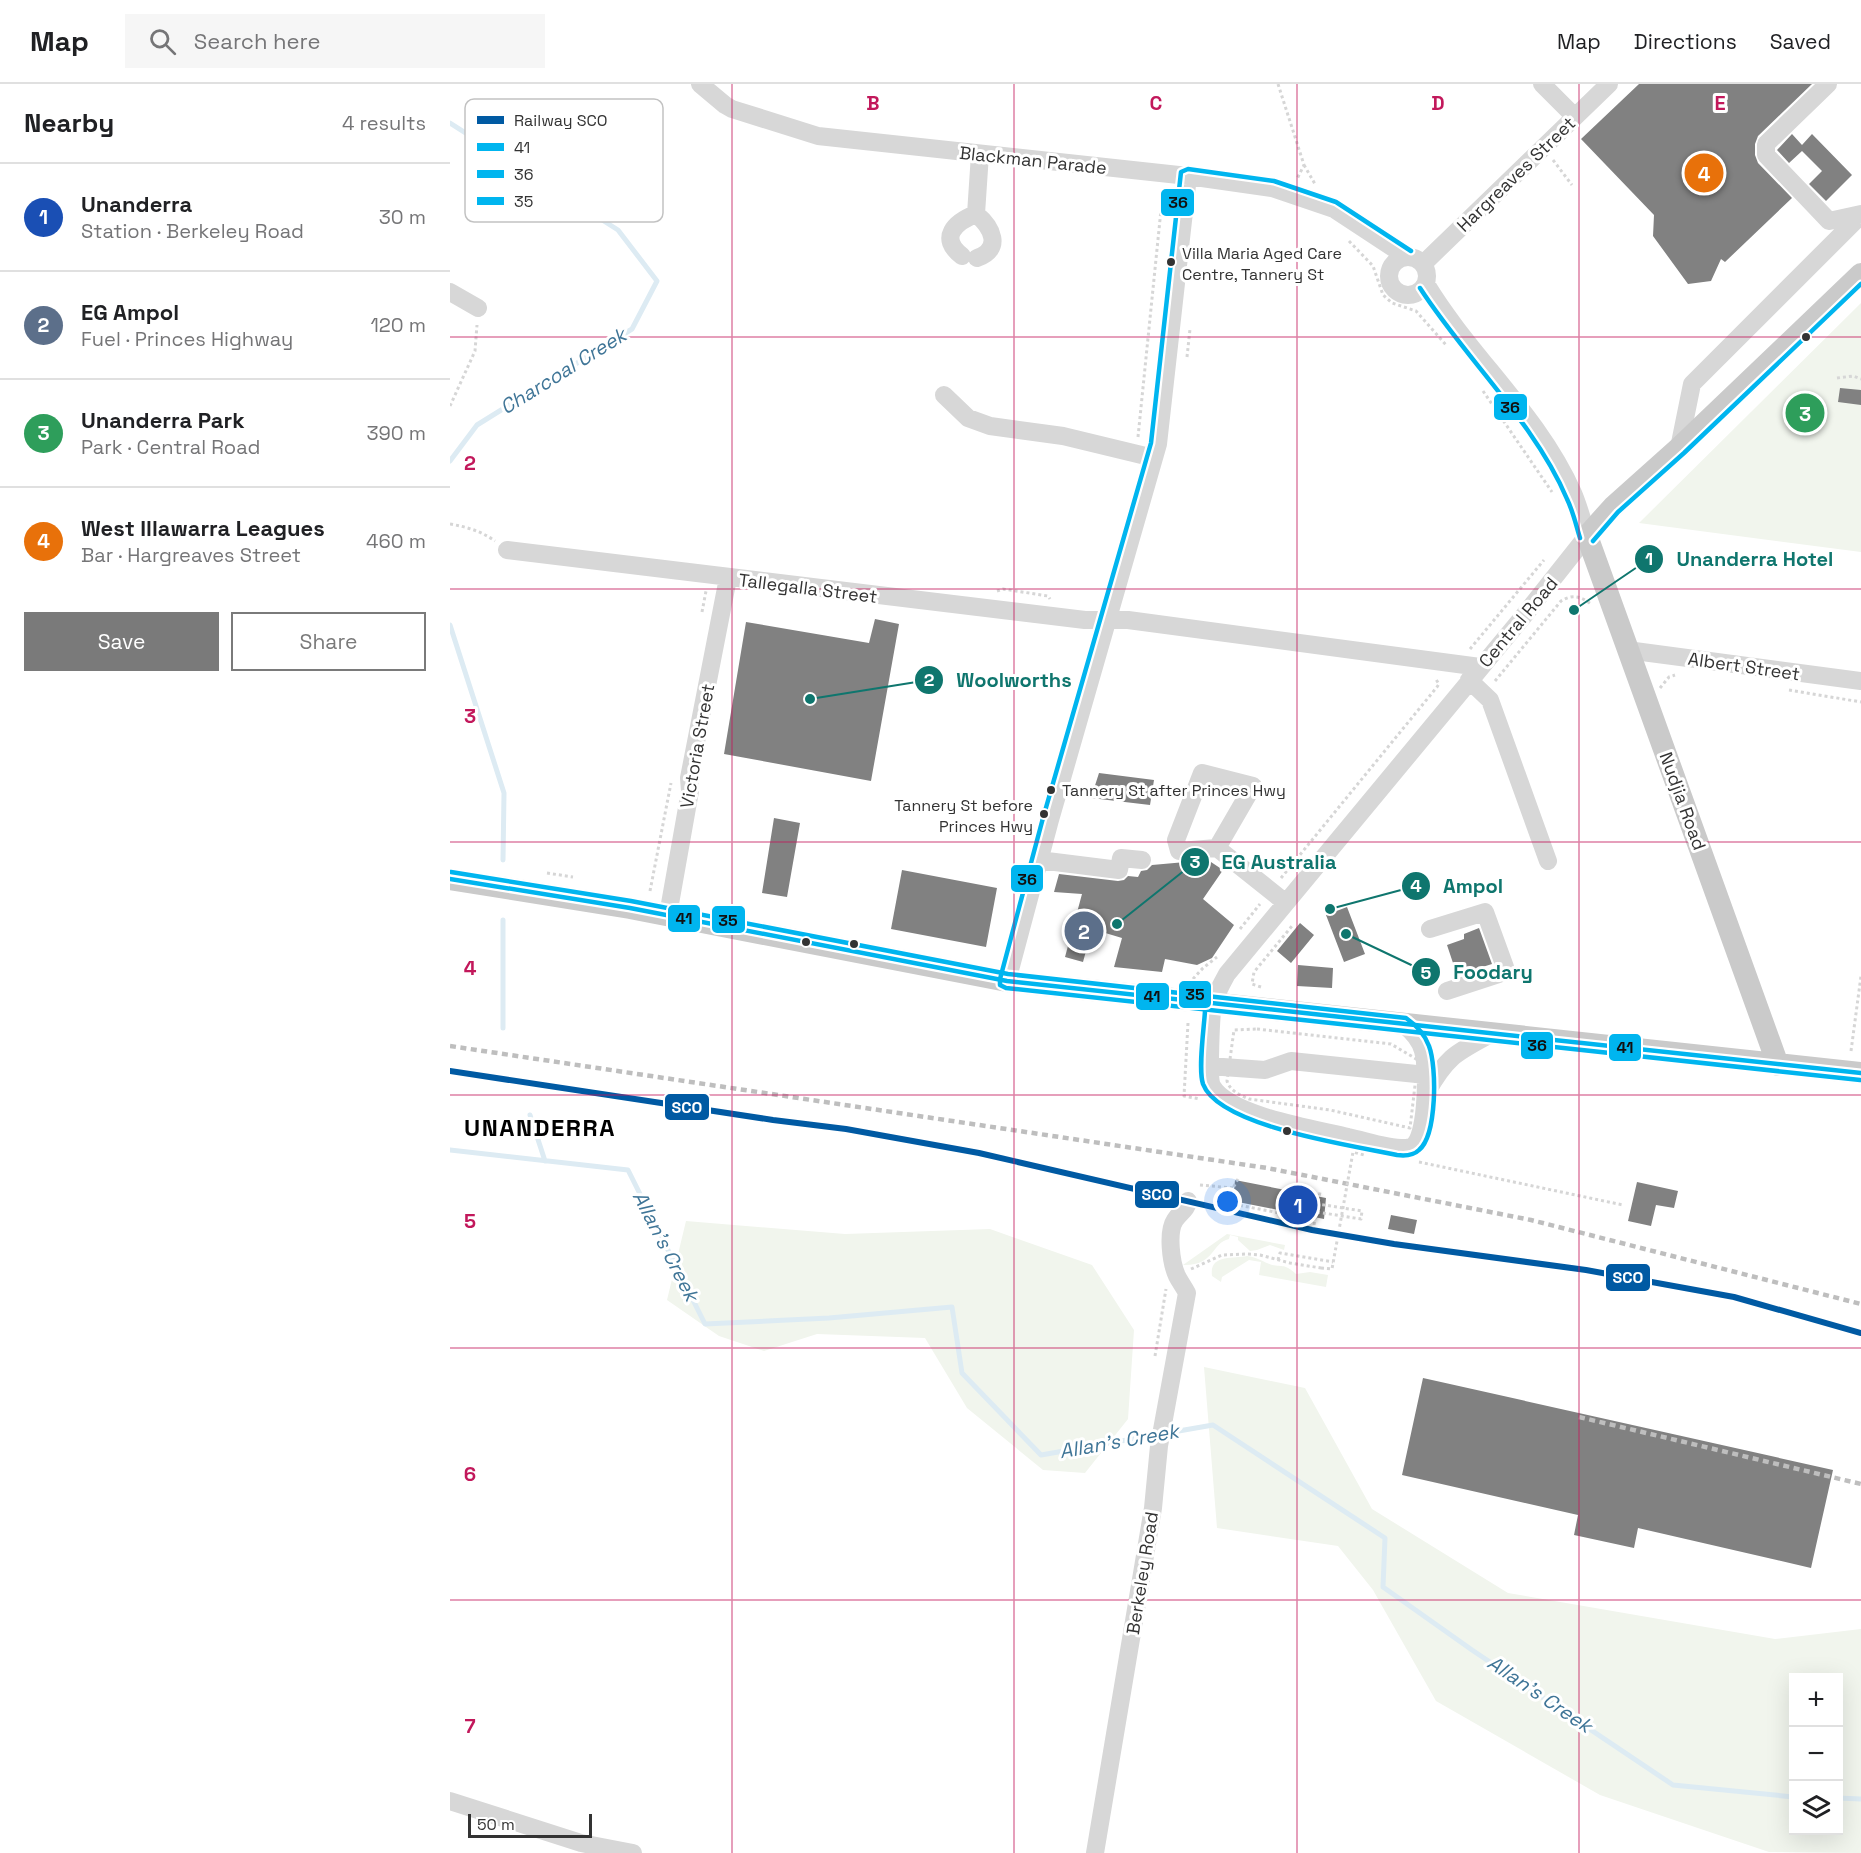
<!DOCTYPE html>
<html lang="en">
<head>
<meta charset="utf-8">
<style>
	:root { --surface:#fff; --page:#f6f6f6; --text:#202124; --muted:#757577; --line:#e0e0e0; --accent:#7a7a7a }
	body { margin:0; font-family:"Space Grotesk",sans-serif; background:var(--page); color:var(--text) }
	.controls { position:absolute; right:18px; bottom:18px; display:grid; overflow:hidden; border-radius:0px; box-shadow:0 6px 24px #0002 }
	.controls button { width:54px; height:54px; display:grid; place-items:center; padding:0; border:0; border-bottom:2px solid var(--line); background:var(--surface); color:var(--text); font:30px sans-serif }
	.scale { position:absolute; left:18px; bottom:15px; width:124px; box-sizing:border-box; padding-left:6px; border:3px solid #333; border-top:0; font-size:16px; line-height:21px; white-space:nowrap; color:#333; -webkit-text-stroke:4px #fff; paint-order:stroke }
	.you { position:absolute; left:778px; top:1118px; width:21px; height:21px; margin:-15px; border:4px solid #fff; border-radius:50%; background:#1a73e8; box-shadow:0 0 0 9px #1a73e833 }
	.badge { display:grid; place-items:center; width:39px; height:39px; border-radius:50%; background:var(--accent); color:#fff; font-size:20px; font-weight:700 }
	.pin { position:absolute; translate:-50% -50%; border:3px solid #fff; box-shadow:0 2px 6px #0006 }
	.list { margin:0; padding:0; list-style:none }
	h2 { display:flex; justify-content:space-between; align-items:center; height:78px; margin:0; padding:0 24px; font-size:26px }
	h2 small { font-size:20px; font-weight:400; color:var(--muted) }
	.list li { display:grid; grid-template-columns:39px 1fr auto; gap:18px; align-items:center; box-sizing:border-box; height:108px; padding:0 24px; border-top:2px solid var(--line) }
	.list b { display:block; font-size:22px; white-space:nowrap }
	.list p { margin:0; font-size:20px; white-space:nowrap; color:var(--muted) }
	.list em { font-size:20px; font-style:normal; color:var(--muted) }
	.actions { display:flex; gap:12px; padding:18px 24px }
	.actions a { flex:1; padding:14px 0; border:2px solid var(--accent); border-radius:0px; text-align:center; font-size:21px; color:var(--accent) }
	.actions .main { background:var(--accent); color:#fff }
	.icon { flex:none; width:33px; height:33px; fill:none; stroke:currentColor; stroke-width:2; stroke-linecap:round; stroke-linejoin:round }
	.map { position:relative; flex:none; width:1411px; height:1769px; overflow:hidden }
	header { display:flex; align-items:center; gap:36px; box-sizing:border-box; height:84px; padding:0 30px; background:var(--surface); border-bottom:2px solid var(--line) }
	header strong { font-size:28px }
	nav { display:flex; gap:33px; margin-inline-start:auto; font-size:21px }
	.search { width:420px; height:54px; background:var(--page); display:flex; align-items:center; gap:15px; box-sizing:border-box; padding:0 21px; border-radius:0px; color:var(--muted); font-size:22px }
	main { display:flex }
	aside { flex:1; background:var(--surface) }
	.map>svg:first-child { display:block }
	.green { fill:#f1f5ed; fill-rule:evenodd }
	.lines { fill:none; stroke-linecap:round; stroke-linejoin:round }
	.stream { stroke:#ddebf3; stroke-width:5 }
	.building { fill:#818181 }
	.path { stroke:#d6d6d6; stroke-width:3; stroke-dasharray:3 3; stroke-linecap:butt }
	.minor { stroke:#d7d7d7; stroke-width:18 }
	.major { stroke:#cacaca; stroke-width:22 }
	.rail { stroke:#bebebe; stroke-width:4.5; stroke-dasharray:6 4.5; stroke-linecap:butt }
	.path-bridge { stroke:#d6d6d6; stroke-width:3; stroke-dasharray:3 3; stroke-linecap:butt }
	.bus-1-casing { stroke:#fff; stroke-width:9 }
	.bus-2-casing { stroke:#fff; stroke-width:9 }
	.bus-3-casing { stroke:#fff; stroke-width:9 }
	.bus-1 { stroke:#00b5ef; stroke-width:4.5 }
	.bus-2 { stroke:#00b5ef; stroke-width:4.5 }
	.bus-3 { stroke:#00b5ef; stroke-width:4.5 }
	.rail-1-casing { stroke:#fff; stroke-width:10 }
	.rail-1 { stroke:#005aa3; stroke-width:6 }
	.grid { fill:none; stroke:#c2185b; stroke-width:1.5; stroke-opacity:0.55 }
	.bus-dot { fill:#333; stroke:#fff; stroke-width:2 }
	.labels { text-anchor:middle; dominant-baseline:central; stroke-width:6; stroke-linejoin:round; paint-order:stroke }
	.bus-label { font-size:16px; fill:#333; stroke:#fff; text-anchor:start }
	.street-label { font-size:18px; fill:#333; stroke:#fff }
	.water-label { font-size:20px; font-style:italic; fill:#3f7597; stroke:#fff }
	.district-label { font-size:24px; font-weight:bold; letter-spacing:1.5px; fill:#000; stroke:#fff }
	.key { fill:#fff; stroke:#c2c2c2; stroke-width:1.5 }
	.key-label { font-size:16px; fill:#333 }
	.grid-label { font-size:20px; text-anchor:middle; font-weight:bold; fill:#c2185b; stroke:#fff; stroke-width:6; stroke-linejoin:round; paint-order:stroke }
	.leader { fill:none; stroke:#0f766e; stroke-width:2 }
	.callout-dot { fill:#0f766e; stroke:#fff; stroke-width:2 }
	.mark-label { font-size:18px; text-anchor:middle; font-weight:bold; fill:#fff }
	.callout-label { font-size:20px; text-anchor:middle; font-weight:bold; fill:#0f766e; stroke:#fff; stroke-width:6; stroke-linejoin:round; paint-order:stroke }
	.line-badge { stroke:#fff; stroke-width:2 }
	.badge-label { font-size:16px; text-anchor:middle; font-weight:bold; fill:#fff }
	.pale-badge-label { font-size:16px; text-anchor:middle; font-weight:bold; fill:#111 }
</style>
</head>
<body>
<header>
<strong>Map</strong>
<div class="search"><svg class="icon" aria-label="search" viewBox="0 0 24 24"><circle cx="10" cy="10" r="6"/><path d="M15 15l6 6"/></svg>Search here</div>
<nav><a>Map</a><a>Directions</a><a>Saved</a></nav>
</header>
<main>
<aside>
<h2>Nearby<small>4 results</small></h2>
<ul class="list">
<li><span class="badge" style="background:#1a4fb4">1</span><div><b>Unanderra</b><p>Station · Berkeley Road</p></div><em>30 m</em></li>
<li><span class="badge" style="background:#5c6f8a">2</span><div><b>EG Ampol</b><p>Fuel · Princes Highway</p></div><em>120 m</em></li>
<li><span class="badge" style="background:#2e9e5b">3</span><div><b>Unanderra Park</b><p>Park · Central Road</p></div><em>390 m</em></li>
<li><span class="badge" style="background:#e8710a">4</span><div><b>West Illawarra Leagues</b><p>Bar · Hargreaves Street</p></div><em>460 m</em></li>
</ul>
<div class="actions"><a class="main">Save</a><a>Share</a></div>
</aside>
<div class="map">
<svg width="1411" height="1769" viewBox="0 0 1411 1769">
	<rect width="100%" height="100%" fill="#fff"/>
	<!-- green -->
	<path class="green" d="M1411 219V468L1189 439Z
		M236 1137 395 1150 540 1145 642 1181 684 1246 678 1335 635 1389 593 1386 517 1324 475 1254 367 1250 314 1267 269 1252 217 1216Z
		M777 1150 835 1161 834 1166 820 1161 807 1166 800 1167 788 1156V1153L780 1151 779 1155C761 1159 765 1182 733 1181Z
		M797 1172C807 1173 813 1178 822 1181 834 1183 835 1180 846 1190L860 1188 878 1191 876 1203 809 1191 811 1178 799 1176 772 1193 771 1198 762 1192C759 1170 783 1175 797 1172Z
		M754 1283 855 1304 922 1425 1058 1509 1325 1555 1411 1545V1769L1319 1768 1150 1711 986 1617 923 1506 888 1462 767 1444ZM1344 1594H1388V1746H1344Z"/>
	<g class="lines">
		<!-- stream -->
		<path class="stream" d="M0 39 168 146 207 197 182 245 27 341 0 377
			M0 541 54 709 53 776
			M53 944V836
			M80 1031 95 1077
			M0 1066 178 1086 255 1240 379 1234 502 1223 512 1289 591 1371 763 1341 935 1454 933 1503 1022 1566 1223 1701 1344 1713
			M1388 1714 1411 1715"/>
	</g>
	<!-- building -->
	<path class="building" d="M1189 0H1362L1308 52 1305 60V71L1308 79 1342 114 1275 178 1271 175 1261 197 1238 200 1203 152 1204 131 1131 55Z
		M1342 50 1352 61 1362 50 1402 91 1376 117 1359 100 1372 87 1352 67 1339 79 1327 66Z
		M1390 304 1411 306V321L1388 318Z
		M425 535 449 540 421 697 274 670 296 538 419 559Z
		M649 689 704 696 700 721 641 714Z
		M324 734 350 739 337 813 312 809Z
		M758 776 773 786 753 815 784 841 762 874 747 881 715 875 712 888 664 883 672 854 642 845 633 878 615 873 632 810 604 808 609 790 668 797 674 796 678 792 688 793 691 787 697 786 702 781Z
		M452 786 547 804 536 863 441 845Z
		M897 823 915 870 894 878 876 831Z
		M850 839 864 851 841 879 827 867Z
		M1029 844 1042 880 1007 891 997 861 1014 855V850Z
		M848 881 883 884 882 904 847 902Z
		M785 1096 876 1114 874 1135 783 1117Z
		M1187 1098 1228 1107 1224 1124 1206 1121 1201 1142 1178 1137Z
		M941 1131 967 1136 964 1150 938 1145Z
		M973 1294 1383 1386 1361 1484 1188 1444 1184 1464 1124 1451 1128 1431 952 1391Z"/>
	<g class="lines">
		<!-- path -->
		<path class="path" d="M828 0 854 81 847 95
			M1103 76 1122 101
			M854 81 865 100
			M899 157 923 182 933 211 942 219 966 227 997 262
			M737 273 740 245
			M1387 294 1403 292 1411 295
			M1033 307 1102 408
			M0 322 25 267 27 241
			M688 353 713 106
			M0 440C17 443 31 447 45 457
			M547 507 553 505 598 512 600 515
			M252 528 256 507
			M1020 565 1094 476
			M1045 597 1111 517C1123 510 1130 512 1141 520
			M1210 604 1219 593 1225 591
			M1339 606 1411 618
			M97 789 123 793
			M831 794 987 603 989 600 985 594
			M200 807 221 699
			M790 845 810 820
			M743 895 753 884 767 873
			M811 903 802 900 804 888 842 842
			M738 939 734 1012 750 1015
			M807 945 941 960 968 976 960 1044 880 1026 799 1015C790 1011 780 1007 777 997L784 946Z
			M1401 967 1411 892
			M969 1078 1173 1121
			M788 1095 783 1104 788 1121 866 1136
			M750 1101 783 1104
			M867 1128 911 1135 912 1127 868 1120
			M864 1141 870 1108
			M828 1176 830 1169 883 1178
			M741 1185 772 1171 797 1170 810 1171 840 1179 871 1184
			M705 1272 716 1205"/>
		<!-- minor -->
		<path class="minor" d="M250 0 275 21 282 25 368 52 738 92 822 104 884 125 957 173
			M1092 0 1124 32
			M1378 0 1316 60V71L1379 137 1411 130
			M526 130 530 70
			M526 130C542 143 553 165 527 174
			M512 172C488 154 505 138 526 130
			M939 192a19 19 0 1 1 38 0a19 19 0 1 1-38 0Z
			M973 180 1159 0
			M0 208 28 224
			M494 311 518 334 540 342 613 352 704 374
			M1229 364 1242 300 1411 131
			M57 466 635 536H678L1030 583
			M1177 566 1411 597
			M1019 596 1040 616 1098 777
			M767 764 803 702 752 689 726 756 729 767 767 764 836 819
			M589 776 669 786 671 774 692 776
			M218 831 240 707 239 694 278 494
			M980 845 1035 828 1055 883 1049 890 997 907
			M557 897 600 736 708 360 738 92
			M954 941C963 948 970 956 973 967 978 984 977 1047 965 1060 963 1063 961 1063 957 1064 938 1065 917 1057 898 1053 866 1045 779 1032 762 1002 758 994 761 931 763 920 766 910 772 899 777 890L1072 534 1137 452C1133 438 1129 423 1123 409 1088 330 1020 273 976 200
			M759 982 815 986 841 977 976 991
			M977 1008C997 972 1006 969 1041 950
			M0 1717 131 1759 183 1769
			M645 1769 703 1424 709 1362 737 1209C734 1203 730 1198 727 1192 721 1179 717 1148 725 1136 730 1128 737 1126 738 1117"/>
		<!-- major -->
		<path class="major" d="M0 795 180 824 557 897 1411 989
			M1328 981 1137 452 1163 423 1229 364 1411 190"/>
		<!-- rail -->
		<path class="rail" d="M0 962 817 1084 1081 1136 1411 1220
			M1129 1333 1411 1400"/>
		<!-- path-bridge -->
		<path class="path-bridge" d="M871 1184 882 1185 903 1068 914 1071"/>
		<defs>
			<path id="bus-1" d="M0 795 180 824 557 897 1411 989"/>
			<path id="bus-2" d="M961 167 886 118 824 97 738 85 731 88 701 359 593 734 550 895V901L556 904 1410 996
				M970 204C1015 274 1085 339 1117 415 1123 427 1126 441 1130 454
				M1143 457 1168 428 1234 369 1411 200"/>
			<path id="bus-3" d="M1 788 181 817 558 890 956 934C966 941 975 951 979 962 987 983 987 1051 969 1066 963 1072 955 1072 947 1071 905 1062 769 1043 753 1000 748 985 754 944 755 927"/>
		</defs>
		<!-- bus-1 casing -->
		<use href="#bus-1" class="bus-1-casing"/>
		<!-- bus-2 casing -->
		<use href="#bus-2" class="bus-2-casing"/>
		<!-- bus-3 casing -->
		<use href="#bus-3" class="bus-3-casing"/>
		<!-- bus-1 -->
		<use href="#bus-1" class="bus-1"/>
		<!-- bus-2 -->
		<use href="#bus-2" class="bus-2"/>
		<!-- bus-3 -->
		<use href="#bus-3" class="bus-3"/>
		<defs>
			<path id="rail-1" d="M0 987 323 1036 396 1045 529 1069 862 1146 944 1160 1136 1186 1284 1213 1411 1249"/>
		</defs>
		<!-- rail-1 casing -->
		<use href="#rail-1" class="rail-1-casing"/>
		<!-- rail-1 -->
		<use href="#rail-1" class="rail-1"/>
	</g>
	<!-- grid -->
	<path class="grid" d="M282 0V1769M564 0V1769M847 0V1769M1129 0V1769M0 253H1411M0 505H1411M0 758H1411M0 1011H1411M0 1264H1411M0 1516H1411"/>
	<!-- markers -->
	<g class="bus-dot">
		<circle cx="721" cy="178" r="5"/>
		<circle cx="1356" cy="253" r="5"/>
		<circle cx="601" cy="706" r="5"/>
		<circle cx="594" cy="730" r="5"/>
		<circle cx="356" cy="858" r="5"/>
		<circle cx="404" cy="860" r="5"/>
		<circle cx="837" cy="1047" r="5"/>
	</g>
	<g class="labels">
		<!-- bus labels -->
		<g class="bus-label">
			<text x="732" y="169">Villa Maria Aged Care<tspan x="732" dy="21">Centre, Tannery St</tspan></text>
			<text x="612" y="706">Tannery St after Princes Hwy</text>
			<text x="583" y="721" text-anchor="end">Tannery St before<tspan x="583" dy="21">Princes Hwy</tspan></text>
		</g>
		<!-- street labels -->
		<g class="street-label">
			<text transform="translate(583 76) rotate(6)">Blackman Parade</text>
			<text transform="translate(1066 90) rotate(-44)">Hargreaves Street</text>
			<text transform="translate(358 504) rotate(7)">Tallegalla Street</text>
			<text transform="translate(1068 538) rotate(-50)">Central Road</text>
			<text transform="translate(1294 582) rotate(8)">Albert Street</text>
			<text transform="translate(247 662) rotate(-80)">Victoria Street</text>
			<text transform="translate(1233 717) rotate(70)">Nudjia Road</text>
			<text transform="translate(692 1489) rotate(-81)">Berkeley Road</text>
		</g>
		<!-- water labels -->
		<g class="water-label">
			<text transform="translate(113 287) rotate(-32)">Charcoal Creek</text>
			<text transform="translate(216 1162) rotate(63)">Allan's Creek</text>
			<text transform="translate(669 1357) rotate(-10)">Allan's Creek</text>
			<text transform="translate(1090 1610) rotate(34)">Allan's Creek</text>
		</g>
		<!-- district labels -->
		<g class="district-label">
			<text x="90" y="1043">UNANDERRA</text>
		</g>
	</g>
	<!-- legend -->
	<rect x="15" y="15" width="198" height="123" rx="9" class="key"/>
	<rect x="27" y="32" width="27" height="8" fill="#005aa3"/>
	<rect x="27" y="59" width="27" height="8" fill="#00b5ef"/>
	<rect x="27" y="86" width="27" height="8" fill="#00b5ef"/>
	<rect x="27" y="113" width="27" height="8" fill="#00b5ef"/>
	<g class="key-label">
		<text x="64" y="42">Railway SCO</text>
		<text x="64" y="69">41</text>
		<text x="64" y="96">36</text>
		<text x="64" y="123">35</text>
	</g>
	<g class="grid-label">
		<text x="423" y="26">B</text>
		<text x="706" y="26">C</text>
		<text x="988" y="26">D</text>
		<text x="1270" y="26">E</text>
		<text x="20" y="386">2</text>
		<text x="20" y="639">3</text>
		<text x="20" y="891">4</text>
		<text x="20" y="1144">5</text>
		<text x="20" y="1397">6</text>
		<text x="20" y="1649">7</text>
	</g>
	<!-- callouts -->
	<path class="leader" d="M1124 526L1199 475M360 615L479 596M667 840L745 778M880 825L966 802M896 850L976 888"/>
	<g class="callout-dot">
		<circle cx="1124" cy="526" r="6"/>
		<circle cx="360" cy="615" r="6"/>
		<circle cx="667" cy="840" r="6"/>
		<circle cx="880" cy="825" r="6"/>
		<circle cx="896" cy="850" r="6"/>
		<circle cx="1199" cy="475" r="15"/>
		<circle cx="479" cy="596" r="15"/>
		<circle cx="745" cy="778" r="15"/>
		<circle cx="966" cy="802" r="15"/>
		<circle cx="976" cy="888" r="15"/>
	</g>
	<g class="mark-label">
		<text x="1199" y="481">1</text>
		<text x="479" y="602">2</text>
		<text x="745" y="784">3</text>
		<text x="966" y="808">4</text>
		<text x="976" y="895">5</text>
	</g>
	<g class="callout-label">
		<text x="1305" y="482">Unanderra Hotel</text>
		<text x="564" y="603">Woolworths</text>
		<text x="829" y="785">EG Australia</text>
		<text x="1023" y="809">Ampol</text>
		<text x="1043" y="895">Foodary</text>
	</g>
	<g class="line-badge">
		<rect x="710" y="104" width="35" height="29" rx="6" fill="#00b5ef"/>
		<rect x="1043" y="309" width="35" height="28" rx="6" fill="#00b5ef"/>
		<rect x="560" y="780" width="34" height="29" rx="6" fill="#00b5ef"/>
		<rect x="217" y="820" width="34" height="29" rx="6" fill="#00b5ef"/>
		<rect x="261" y="821" width="35" height="29" rx="6" fill="#00b5ef"/>
		<rect x="728" y="896" width="34" height="29" rx="6" fill="#00b5ef"/>
		<rect x="685" y="898" width="35" height="29" rx="6" fill="#00b5ef"/>
		<rect x="1070" y="947" width="34" height="29" rx="6" fill="#00b5ef"/>
		<rect x="1158" y="949" width="34" height="29" rx="6" fill="#00b5ef"/>
		<rect x="214" y="1009" width="46" height="28" rx="6" fill="#005aa3"/>
		<rect x="684" y="1096" width="46" height="29" rx="6" fill="#005aa3"/>
		<rect x="1155" y="1179" width="46" height="29" rx="6" fill="#005aa3"/>
	</g>
	<g class="badge-label">
		<text x="237" y="1029">SCO</text>
		<text x="707" y="1116">SCO</text>
		<text x="1178" y="1199">SCO</text>
	</g>
	<g class="pale-badge-label">
		<text x="728" y="124">36</text>
		<text x="1060" y="329">36</text>
		<text x="577" y="801">36</text>
		<text x="234" y="840">41</text>
		<text x="278" y="842">35</text>
		<text x="745" y="916">35</text>
		<text x="702" y="918">41</text>
		<text x="1087" y="967">36</text>
		<text x="1175" y="969">41</text>
	</g>
</svg>
<div class="controls">
<button>+</button>
<button>−</button>
<button><svg class="icon" aria-label="layers" viewBox="0 0 24 24"><path d="M12 4l9 5-9 5-9-5zM3 14l9 5 9-5"/></svg></button>
</div>
<div class="scale">50 m</div>
<div class="you"></div>
<div class="pin badge" style="left:848px;top:1121px;background:#1a4fb4">1</div>
<div class="pin badge" style="left:634px;top:847px;background:#5c6f8a">2</div>
<div class="pin badge" style="left:1355px;top:329px;background:#2e9e5b">3</div>
<div class="pin badge" style="left:1254px;top:89px;background:#e8710a">4</div>
</div>
</main>
</body>
</html>
